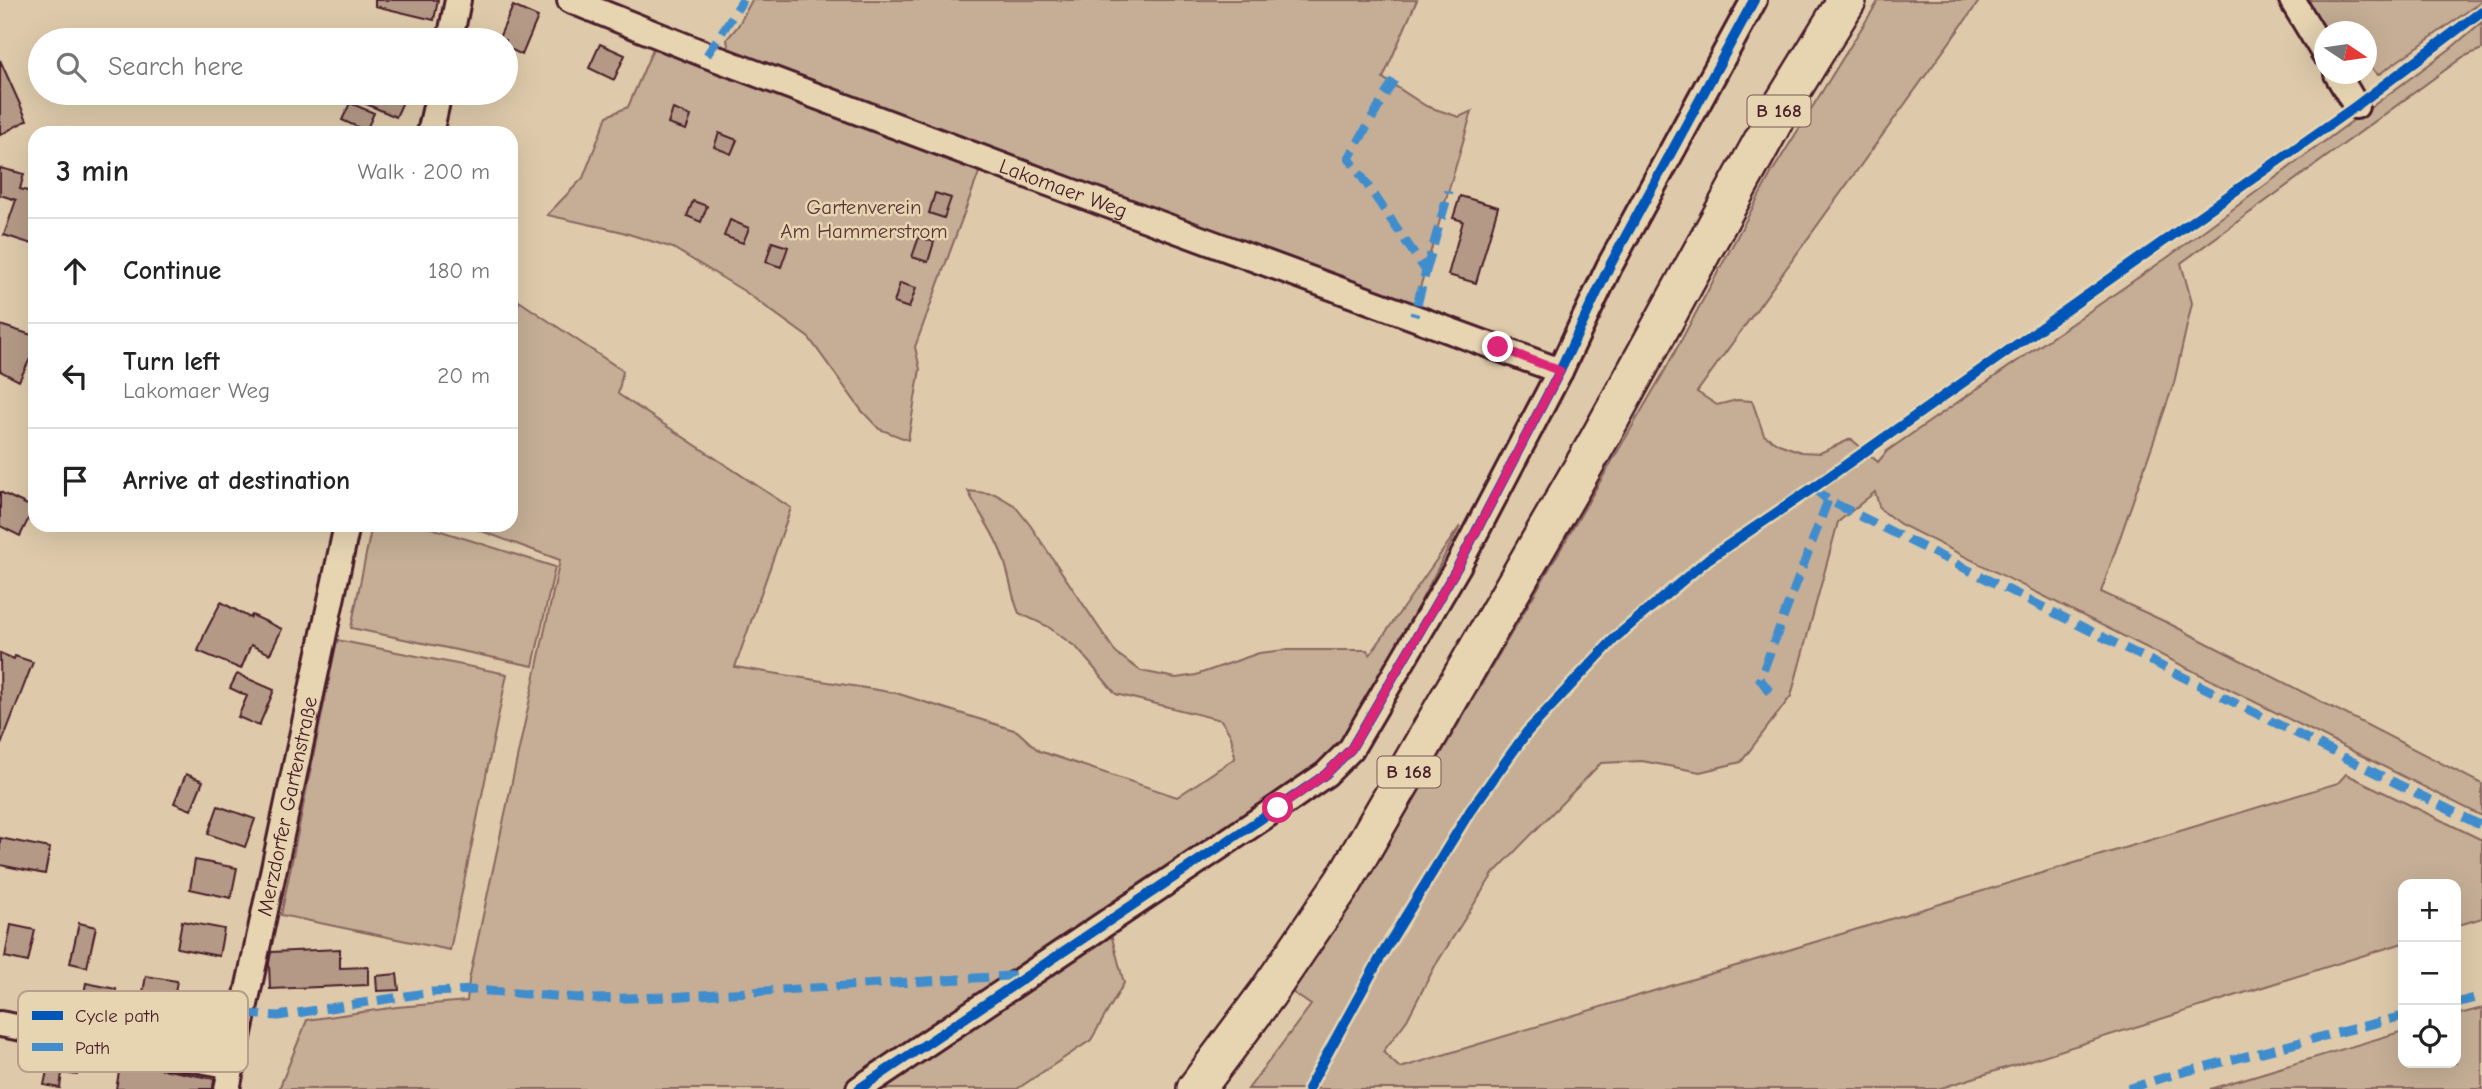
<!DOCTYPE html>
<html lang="en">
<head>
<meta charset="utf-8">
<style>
	:root { --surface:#fff; --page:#f2f2f2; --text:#222; --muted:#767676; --line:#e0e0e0 }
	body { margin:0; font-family:"Comic Neue",sans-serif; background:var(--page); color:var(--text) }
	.controls { position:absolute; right:21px; bottom:21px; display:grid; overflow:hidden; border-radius:14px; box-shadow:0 7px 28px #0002 }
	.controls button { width:63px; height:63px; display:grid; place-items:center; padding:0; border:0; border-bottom:2px solid var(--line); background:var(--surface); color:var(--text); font:35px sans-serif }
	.compass { position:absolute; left:2314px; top:21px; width:63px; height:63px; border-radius:50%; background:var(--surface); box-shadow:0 7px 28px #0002; rotate:103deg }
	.stop { position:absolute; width:21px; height:21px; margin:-16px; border:5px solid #db2777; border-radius:50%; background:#fff }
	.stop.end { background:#db2777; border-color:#fff; box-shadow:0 2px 7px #0008 }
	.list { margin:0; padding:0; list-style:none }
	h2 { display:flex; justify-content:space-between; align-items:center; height:91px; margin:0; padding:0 28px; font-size:30px }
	h2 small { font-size:23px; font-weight:400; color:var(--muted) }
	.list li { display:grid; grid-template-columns:46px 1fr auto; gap:21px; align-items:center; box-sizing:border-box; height:105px; padding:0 28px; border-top:2px solid var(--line) }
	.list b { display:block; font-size:26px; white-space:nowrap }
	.list p { margin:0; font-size:23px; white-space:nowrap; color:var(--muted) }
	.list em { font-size:23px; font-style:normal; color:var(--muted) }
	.icon { flex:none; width:38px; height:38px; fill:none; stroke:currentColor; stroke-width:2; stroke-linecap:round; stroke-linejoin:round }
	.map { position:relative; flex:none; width:2482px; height:1089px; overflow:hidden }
	.search { position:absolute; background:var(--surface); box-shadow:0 7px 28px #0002; left:28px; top:28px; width:490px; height:77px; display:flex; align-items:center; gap:18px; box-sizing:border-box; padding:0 24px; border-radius:38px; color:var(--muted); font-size:26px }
	.panel { position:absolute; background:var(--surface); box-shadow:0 7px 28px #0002; left:28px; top:126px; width:490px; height:406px; border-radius:21px }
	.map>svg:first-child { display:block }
	.green { fill:#c5ae95; stroke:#886660; stroke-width:2 }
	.building { fill:#b49a86; stroke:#4a1f2b; stroke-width:2 }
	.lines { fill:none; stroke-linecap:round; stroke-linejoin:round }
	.street-casing { stroke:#4a1f2b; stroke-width:30 }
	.primary-casing { stroke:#4a1f2b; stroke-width:42 }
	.street { stroke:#e7d5b2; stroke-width:24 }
	.primary { stroke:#e7d5b2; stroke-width:37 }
	.quiet { stroke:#418dcd; stroke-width:9; stroke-dasharray:18 9; stroke-linecap:butt }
	.cycleway-casing { stroke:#e7d5b2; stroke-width:15 }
	.cycleway { stroke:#0057b8; stroke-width:10 }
	.route { stroke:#db2777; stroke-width:9 }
	.labels { text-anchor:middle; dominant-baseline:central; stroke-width:5; stroke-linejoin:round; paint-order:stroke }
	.shield { fill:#e7d5b2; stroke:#795654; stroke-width:2 }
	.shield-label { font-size:19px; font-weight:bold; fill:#4a1f2b }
	.street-label { font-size:21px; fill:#4a1f2b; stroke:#e7d5b2 }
	.park-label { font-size:21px; fill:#5c343b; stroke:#e7d5b2 }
	.key { fill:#e7d5b2; stroke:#b89e8a; stroke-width:2 }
	.key-label { font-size:19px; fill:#4a1f2b }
</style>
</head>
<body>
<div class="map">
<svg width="2482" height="1089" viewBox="0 0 2482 1089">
	<rect width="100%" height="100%" fill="#decaaa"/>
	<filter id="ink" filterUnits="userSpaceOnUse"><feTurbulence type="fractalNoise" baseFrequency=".0143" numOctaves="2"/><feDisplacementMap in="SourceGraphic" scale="14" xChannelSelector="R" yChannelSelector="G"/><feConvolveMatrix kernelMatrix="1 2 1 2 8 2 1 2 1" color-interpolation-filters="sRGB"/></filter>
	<g filter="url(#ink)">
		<!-- green -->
		<path class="green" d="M752 0H1417L1383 78 1426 106 1459 117 1472 111 1414 308 729 54 727 39 738 26Z
			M1879 0H1980L1697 392 1717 405 1737 400 1752 401 1764 435 1779 444 1801 452 1820 453 1851 439 1878 462 1887 451 2168 257 2450 49 2482 22V49L2463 57 2181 263 2192 303 2174 383 2101 592 2168 623 2482 784V816L1900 524 1880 509 1875 492 1838 522 1791 696 1741 762 1700 772 1642 761 1601 763 1493 874 1435 966 1407 1020 1383 1052 1400 1068 2338 783 2346 774 2482 840V918L2456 926V884H2403V943L1938 1089H1248L1311 1005 1292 992 1365 884 1664 372 1772 172Z
			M2300 0H2482V1L2378 75 2367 63 2366 32H2324Z
			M655 44 981 167 915 347 920 369 908 440 879 429 862 411 809 338 744 291 673 248 619 231 547 215 583 178 607 116 628 107Z
			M519 301 623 371 618 394 791 508 735 667 896 693 1017 731 1039 751 1177 797 1235 758 1231 736 1221 720 1116 694 1077 648 1047 626 1019 613C1011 595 1010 574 1002 555 994 532 978 512 968 491L995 494 1014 505 1030 525 1116 653 1141 671 1176 678 1196 675 1259 653 1285 650H1367L1370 655 1460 526 1347 743 1317 769 842 1089H279L307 1020 397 1007 467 1001 469 980 560 560 468 526 511 525V336Z
			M372 525H422L555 567 533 666 351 628Z
			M337 640 507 674 450 950 281 915Z
			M1111 934 1124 983 1091 1040 1017 1089H881Z
			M2482 1008V1089H2210L2403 1031V1063H2456V1015Z"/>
		<!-- building -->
		<path class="building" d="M375 0H438L434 20 375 6Z
			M513 6 538 17 522 55 506 47V40H498Z
			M600 44 625 55 614 80 589 68Z
			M0 60 27 120 0 135Z
			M341 93H407L396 117Z
			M350 103 374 113 366 131 342 120Z
			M673 109 691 116 686 130 668 124Z
			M719 133 737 140 731 154 714 147Z
			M0 168 24 174 20 189 35 193V245L4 235 16 200 0 195Z
			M935 193 951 198 944 218 929 213Z
			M1460 196 1498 207 1476 283 1448 275 1463 221 1453 218Z
			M693 201 707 206 701 222 687 216Z
			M730 220 749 228 743 243 724 236Z
			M919 237 934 242 928 262 912 257Z
			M772 242 788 247 781 267 766 262Z
			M900 283 916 288 909 308 894 303Z
			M0 325 35 336V360L30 359 19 381 0 371Z
			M0 492 34 508 20 536 0 526Z
			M221 602 250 618 252 615 282 629 270 654 251 645 241 669 198 651 205 633Z
			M0 653 14 659 15 656 33 662 1 745Z
			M237 674 274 690 259 726 238 717 247 696 230 688Z
			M186 774 203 781 191 810 174 803Z
			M218 806 255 819 245 847 208 834Z
			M0 838 50 848 45 874 0 865Z
			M195 860 237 868 231 898 190 889Z
			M182 921 224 929 219 956 177 948Z
			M79 923 96 927 87 967 70 963Z
			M11 925 35 930 28 962 5 957Z
			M340 949V968L368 967V985L270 989 269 963 271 952Z
			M397 974 399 990 377 991 376 976Z
			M146 976 177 981 172 1008 141 1003Z
			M86 983 116 989 111 1016 81 1010Z
			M36 1050 80 1057 77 1075 62 1073 60 1088 44 1085 47 1071 33 1068Z
			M121 1061 214 1079 213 1089H116Z"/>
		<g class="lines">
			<defs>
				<g id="street">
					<path id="s1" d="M570 0 707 55 1040 180 1560 371"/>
					<path d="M2292 0 2324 53"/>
					<path d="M450 40 458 0"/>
					<path d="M2337 74 2356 106"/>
					<path d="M430 133 439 93"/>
					<path d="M0 1024 233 1066"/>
					<path id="s2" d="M227 1089 347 525"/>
					<path d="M859 1089 1277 808 1326 774 1351 749 1458 566 1560 371 1609 267 1754 0"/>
				</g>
				<path id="primary" d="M1196 1089 1267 994 1344 881 1598 441 1782 106 1847 0"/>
			</defs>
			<!-- street casing -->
			<use href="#street" class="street-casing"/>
			<!-- primary casing -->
			<use href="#primary" class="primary-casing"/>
			<!-- street -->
			<use href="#street" class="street"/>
			<!-- primary -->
			<use href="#primary" class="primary"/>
			<!-- quiet -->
			<path class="quiet" d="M707 55 743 0
				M1394 80 1349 158 1426 271 1414 316
				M1426 271 1449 191
				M1813 488 1828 500 2482 826
				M1770 692 1760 679 1828 500
				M2456 1003 2482 996
				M244 1014 278 1016 432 992 476 990 593 999 668 997 1024 975
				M2128 1089 2172 1075 2403 1016"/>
			<defs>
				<path id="cycleway" d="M859 1089 1277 808 1326 774 1351 749 1458 566 1560 371 1609 267 1754 0
					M1308 1089 1380 958 1470 811 1527 732 1616 637 1708 559 1813 488 2356 106 2482 11"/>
			</defs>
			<!-- cycleway casing -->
			<use href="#cycleway" class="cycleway-casing"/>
			<!-- cycleway -->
			<use href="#cycleway" class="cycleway"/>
		</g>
	</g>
	<g class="lines" filter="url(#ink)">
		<!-- route -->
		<path class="route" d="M1278 808 1326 774 1351 749 1458 566 1560 371 1498 347"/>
	</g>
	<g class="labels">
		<!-- shield labels -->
		<g class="shield">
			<rect x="1747.5" y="95.5" width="63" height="31" rx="5"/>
			<rect x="1377.5" y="756.5" width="63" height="31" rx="5"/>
		</g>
		<g class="shield-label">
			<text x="1779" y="111">B 168</text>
			<text x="1409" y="772">B 168</text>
		</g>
		<!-- street labels -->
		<g class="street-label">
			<text stroke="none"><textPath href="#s1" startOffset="528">Lakomaer Weg</textPath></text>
			<text stroke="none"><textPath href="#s2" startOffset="289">Merzdorfer Gartenstraße</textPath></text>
		</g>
		<!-- park labels -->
		<g class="park-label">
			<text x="864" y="207">Gartenverein<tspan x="864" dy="24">Am Hammerstrom</tspan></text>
		</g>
	</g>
	<!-- legend -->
	<rect x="18" y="991" width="230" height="81" rx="10" class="key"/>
	<rect x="32" y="1011" width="31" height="9" fill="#0057b8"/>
	<rect x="32" y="1043" width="31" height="8" fill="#418dcd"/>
	<g class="key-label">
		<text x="75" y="1022">Cycle path</text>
		<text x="75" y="1054">Path</text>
	</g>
</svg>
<div class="controls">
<button>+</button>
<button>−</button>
<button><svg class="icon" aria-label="locate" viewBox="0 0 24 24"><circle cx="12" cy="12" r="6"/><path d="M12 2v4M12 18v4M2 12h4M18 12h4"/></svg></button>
</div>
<svg class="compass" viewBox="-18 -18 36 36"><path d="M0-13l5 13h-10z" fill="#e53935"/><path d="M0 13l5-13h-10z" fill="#767676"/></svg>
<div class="stop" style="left:1278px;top:808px"></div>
<div class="stop end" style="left:1498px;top:347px"></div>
<div class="search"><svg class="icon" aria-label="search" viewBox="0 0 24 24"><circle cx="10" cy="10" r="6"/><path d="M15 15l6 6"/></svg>Search here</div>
<section class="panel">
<h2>3 min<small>Walk · 200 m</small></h2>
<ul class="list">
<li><svg class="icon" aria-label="ahead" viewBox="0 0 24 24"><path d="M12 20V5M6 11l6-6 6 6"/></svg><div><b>Continue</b></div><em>180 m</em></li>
<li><svg class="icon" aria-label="left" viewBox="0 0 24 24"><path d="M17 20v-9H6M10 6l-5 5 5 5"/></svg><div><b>Turn left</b><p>Lakomaer Weg</p></div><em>20 m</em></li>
<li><svg class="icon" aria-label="arrive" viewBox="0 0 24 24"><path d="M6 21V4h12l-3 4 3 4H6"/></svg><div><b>Arrive at destination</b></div></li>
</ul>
</section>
</div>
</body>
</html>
